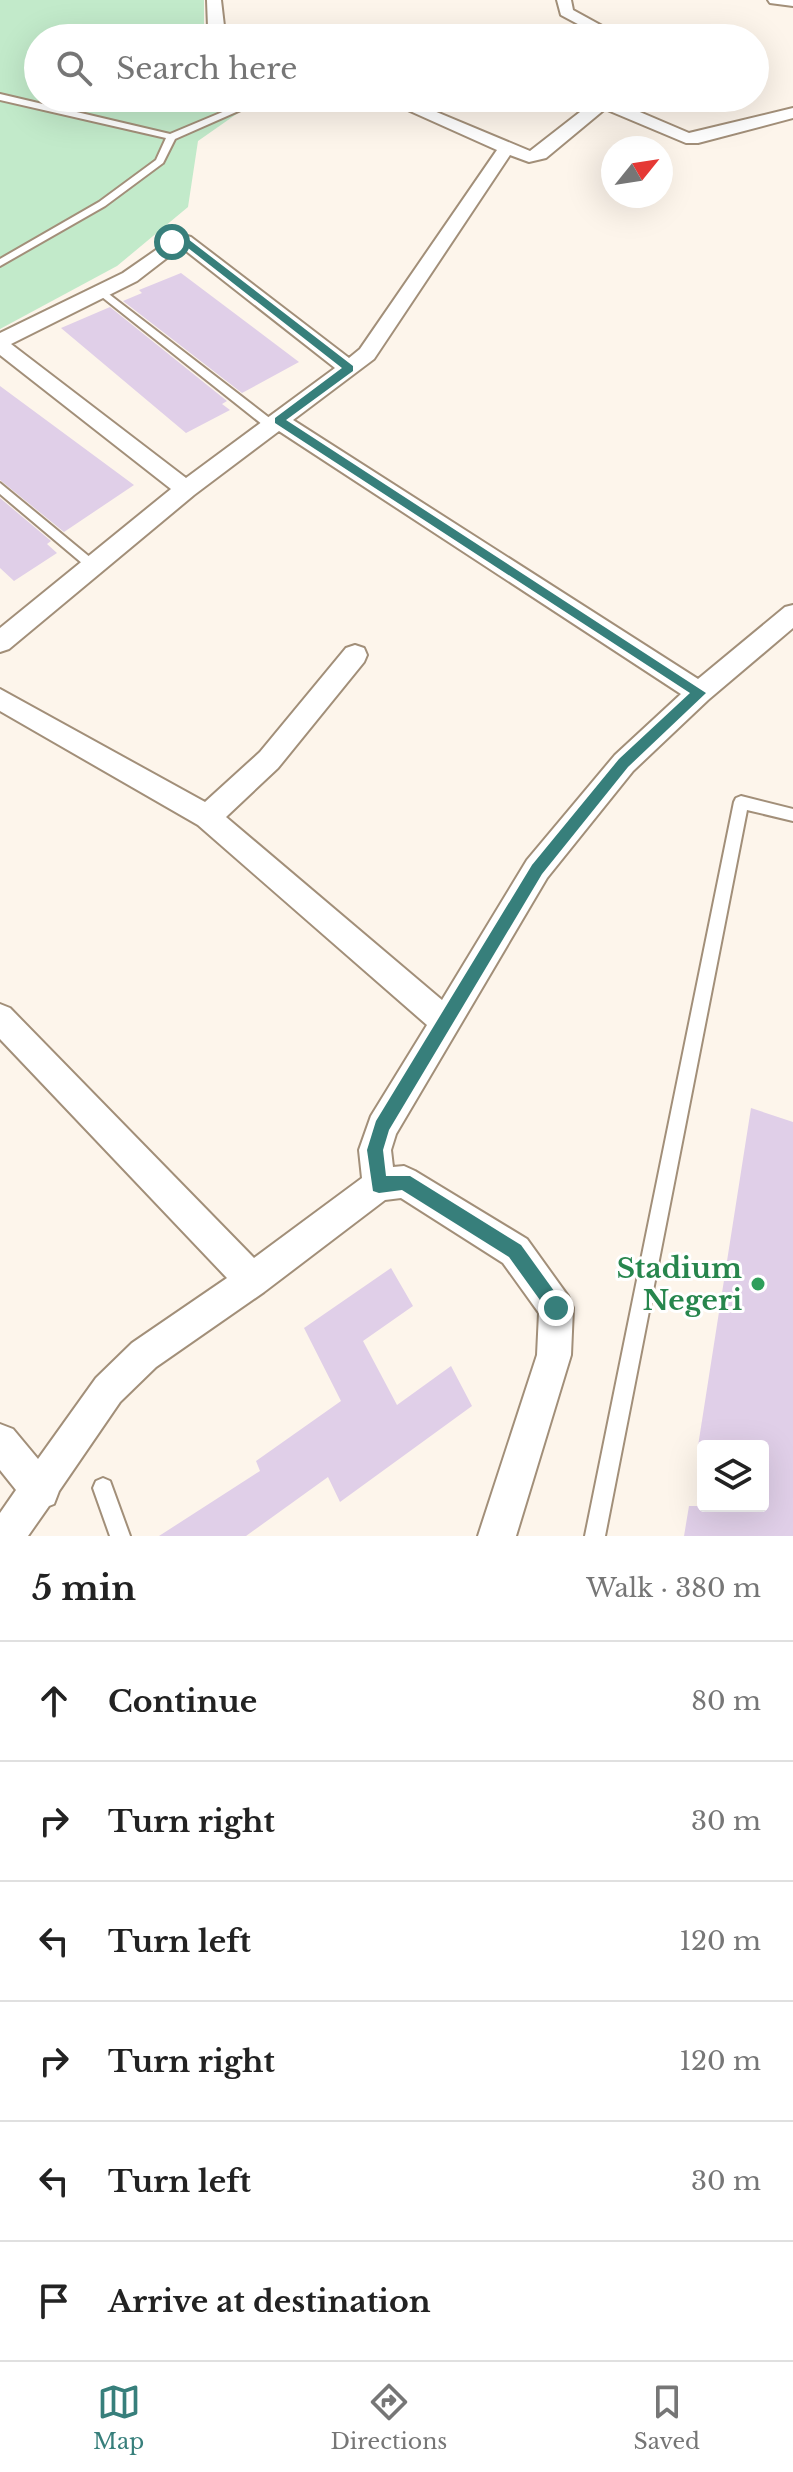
<!DOCTYPE html>
<html lang="en">
<head>
<meta charset="utf-8">
<style>
	:root { --surface:#fff; --page:#f6f6f6; --text:#222; --muted:#767676; --line:#e0e0e0; --accent:#377f7b }
	body { margin:0; font-family:"Libre Baskerville",serif; background:var(--page); color:var(--text) }
	.controls { position:absolute; right:24px; bottom:24px; display:grid; overflow:hidden; border-radius:8px; box-shadow:0 8px 32px #0002 }
	.controls button { width:72px; height:72px; display:grid; place-items:center; padding:0; border:0; border-bottom:2px solid var(--line); background:var(--surface); color:var(--text); font:40px sans-serif }
	.compass { position:absolute; left:601px; top:136px; width:72px; height:72px; border-radius:50%; background:var(--surface); box-shadow:0 8px 32px #0002; rotate:60deg }
	.stop { position:absolute; width:24px; height:24px; margin:-18px; border:6px solid #377f7b; border-radius:50%; background:#fff }
	.stop.end { background:#377f7b; border-color:#fff; box-shadow:0 2px 8px #0008 }
	.list { margin:0; padding:0; list-style:none }
	h2 { display:flex; justify-content:space-between; align-items:center; height:104px; margin:0; padding:0 32px; font-size:34px }
	h2 small { font-size:26px; font-weight:400; color:var(--muted) }
	.list li { display:grid; grid-template-columns:52px 1fr auto; gap:24px; align-items:center; box-sizing:border-box; height:120px; padding:0 32px; border-top:2px solid var(--line) }
	.list b { display:block; font-size:30px; white-space:nowrap }
	.list em { font-size:26px; font-style:normal; color:var(--muted) }
	.icon { flex:none; width:44px; height:44px; fill:none; stroke:currentColor; stroke-width:2; stroke-linecap:round; stroke-linejoin:round }
	.map { position:relative; flex:none; width:793px; height:1536px; overflow:hidden }
	.search { position:absolute; background:var(--surface); box-shadow:0 8px 32px #0002; left:24px; right:24px; top:24px; height:88px; display:flex; align-items:center; gap:20px; box-sizing:border-box; padding:0 28px; border-radius:44px; color:var(--muted); font-size:30px }
	.sheet { height:824px; background:var(--surface) }
	nav { display:flex; justify-content:space-around; align-items:center; box-sizing:border-box; height:112px; border-top:2px solid var(--line); background:var(--surface); font-size:22px; color:var(--muted) }
	nav a { display:grid; justify-items:center; gap:4px }
	nav .on { color:var(--accent) }
	.map>svg:first-child { display:block }
	.green { fill:#c2eaca }
	.building { fill:#e0cfe8 }
	.lines { fill:none; stroke-linecap:round; stroke-linejoin:round }
	.lane-casing { stroke:#a28f79; stroke-width:4 }
	.street-casing { stroke:#a28f79; stroke-width:4 }
	.lane { fill:#fff; fill-rule:evenodd }
	.street { fill:#fff; fill-rule:evenodd }
	.route { fill:#377f7b }
	.leisure-dot { fill:#2e9e5b; stroke:#fff; stroke-width:3 }
	.labels { text-anchor:middle; dominant-baseline:central; stroke-width:6; stroke-linejoin:round; paint-order:stroke }
	.near-leisure-label { font-size:28px; font-weight:bold; fill:#27864d; stroke:#fff; text-anchor:end }
</style>
</head>
<body>
<div class="map">
<svg width="793" height="1536" viewBox="0 0 793 1536">
	<rect width="100%" height="100%" fill="#fdf5eb"/>
	<!-- green -->
	<path class="green" d="M0 0H204V32L215 38H38V98H252L248 106 198 141 188 207 117 266 0 329Z"/>
	<!-- building -->
	<path class="building" d="M181 273 299 362 242 393 123 301 142 293 139 290Z
		M110 307 227 401 222 404 230 410 186 433 61 328Z
		M0 386 134 485 64 532 0 480Z
		M0 498 51 541 47 544 57 553 14 581 0 568Z
		M751 1108 793 1122V1536H684L689 1506H763V1446H698Z
		M391 1268 413 1306 363 1341 397 1405 451 1366 472 1406 340 1502 328 1477 246 1536H159L260 1471 256 1461 341 1401 304 1328Z"/>
	<g class="lines">
		<defs>
			<path id="lane" d="M0 94 170 134 256 98H268L175 139 163 163 105 206 0 266V259L99 202 156 160 166 138 0 100Z
				M101 288 276 423V429H268L97 293V289Z
				M0 483 97 563 99 566 97 569H89L0 494Z
				M741 796 793 809V821L747 810 605 1536H585L734 802 736 798Z
				M103 1478 110 1481 130 1536H110L93 1488 96 1481Z"/>
			<path id="street" d="M207 0H221L224 26 233 38H217L208 27Z
				M557 0H571L573 10 624 38H604L561 15Z
				M768 0H793V6L770 3Z
				M381 98H403L530 151 598 98H616L614 101 689 133 793 108V118L698 143H686L605 109 546 158 529 162 510 155 374 359 293 420 698 679 785 607 793 605V628L708 700 633 771 547 878 396 1134 391 1150 393 1167 404 1166 415 1171 527 1239 568 1296 573 1308 571 1355 516 1536H478L537 1355 539 1313 503 1263 401 1198 385 1200 264 1292 156 1367 120 1402 59 1491 54 1504 49 1506 28 1536H0V1513L16 1490 0 1470V1424L13 1429 38 1459 96 1378 132 1343 227 1278 0 1039V1004L10 1008 254 1258 362 1178 359 1150 371 1116 427 1025 198 825 0 711V689L205 802 260 752 346 648 355 645 364 648 367 655 364 662 278 768 226 817 442 1000 527 860 615 755 681 694 279 431 194 495 9 649 0 652V628L171 489 0 355V333L123 273 179 234 191 237 349 358 360 349 497 150ZM181 247 335 368 186 478 11 344 137 281Z"/>
		</defs>
		<!-- lane casing -->
		<use href="#lane" class="lane-casing"/>
		<!-- street casing -->
		<use href="#street" class="street-casing"/>
		<!-- lane -->
		<use href="#lane" class="lane"/>
		<!-- street -->
		<use href="#street" class="street"/>
	</g>
	<!-- route -->
	<path class="route" d="M172 239H188L353 366V371L286 420 706 693 628 767 542 874 389 1130 383 1150 386 1176H410L521 1245 562 1302 564 1308 562 1314 556 1316 550 1314 509 1257 402 1190 379 1193 373 1191 367 1150 376 1121 532 865 619 759 690 693 275 423V418L342 368 183 244H169Z"/>
	<!-- markers -->
	<circle class="leisure-dot" cx="758" cy="1284" r="8"/>
	<g class="labels">
		<!-- near-leisure labels -->
		<g class="near-leisure-label">
			<text x="742" y="1268">Stadium<tspan x="742" dy="32">Negeri</tspan></text>
		</g>
	</g>
</svg>
<div class="controls">
<button><svg class="icon" aria-label="layers" viewBox="0 0 24 24"><path d="M12 4l9 5-9 5-9-5zM3 14l9 5 9-5"/></svg></button>
</div>
<svg class="compass" viewBox="-18 -18 36 36"><path d="M0-13l5 13h-10z" fill="#e53935"/><path d="M0 13l5-13h-10z" fill="#767676"/></svg>
<div class="stop" style="left:172px;top:242px"></div>
<div class="stop end" style="left:556px;top:1308px"></div>
<div class="search"><svg class="icon" aria-label="search" viewBox="0 0 24 24"><circle cx="10" cy="10" r="6"/><path d="M15 15l6 6"/></svg>Search here</div>
</div>
<section class="sheet">
<h2>5 min<small>Walk · 380 m</small></h2>
<ul class="list">
<li><svg class="icon" aria-label="ahead" viewBox="0 0 24 24"><path d="M12 20V5M6 11l6-6 6 6"/></svg><div><b>Continue</b></div><em>80 m</em></li>
<li><svg class="icon" aria-label="right" viewBox="0 0 24 24"><path d="M7 20v-9h11M14 6l5 5-5 5"/></svg><div><b>Turn right</b></div><em>30 m</em></li>
<li><svg class="icon" aria-label="left" viewBox="0 0 24 24"><path d="M17 20v-9H6M10 6l-5 5 5 5"/></svg><div><b>Turn left</b></div><em>120 m</em></li>
<li><svg class="icon" aria-label="right" viewBox="0 0 24 24"><path d="M7 20v-9h11M14 6l5 5-5 5"/></svg><div><b>Turn right</b></div><em>120 m</em></li>
<li><svg class="icon" aria-label="left" viewBox="0 0 24 24"><path d="M17 20v-9H6M10 6l-5 5 5 5"/></svg><div><b>Turn left</b></div><em>30 m</em></li>
<li><svg class="icon" aria-label="arrive" viewBox="0 0 24 24"><path d="M6 21V4h12l-3 4 3 4H6"/></svg><div><b>Arrive at destination</b></div></li>
</ul>
</section>
<nav>
<a class="on"><svg class="icon" aria-label="map" viewBox="0 0 24 24"><path d="M3 6l6-2 6 2 6-2v14l-6 2-6-2-6 2zM9 4v14M15 6v14"/></svg>Map</a>
<a><svg class="icon" aria-label="directions" viewBox="0 0 24 24"><path d="M12 3l9 9-9 9-9-9zM9 14v-3h6M13 9l2 2-2 2"/></svg>Directions</a>
<a><svg class="icon" aria-label="saved" viewBox="0 0 24 24"><path d="M7 4h10v16l-5-4-5 4z"/></svg>Saved</a>
</nav>
</body>
</html>
